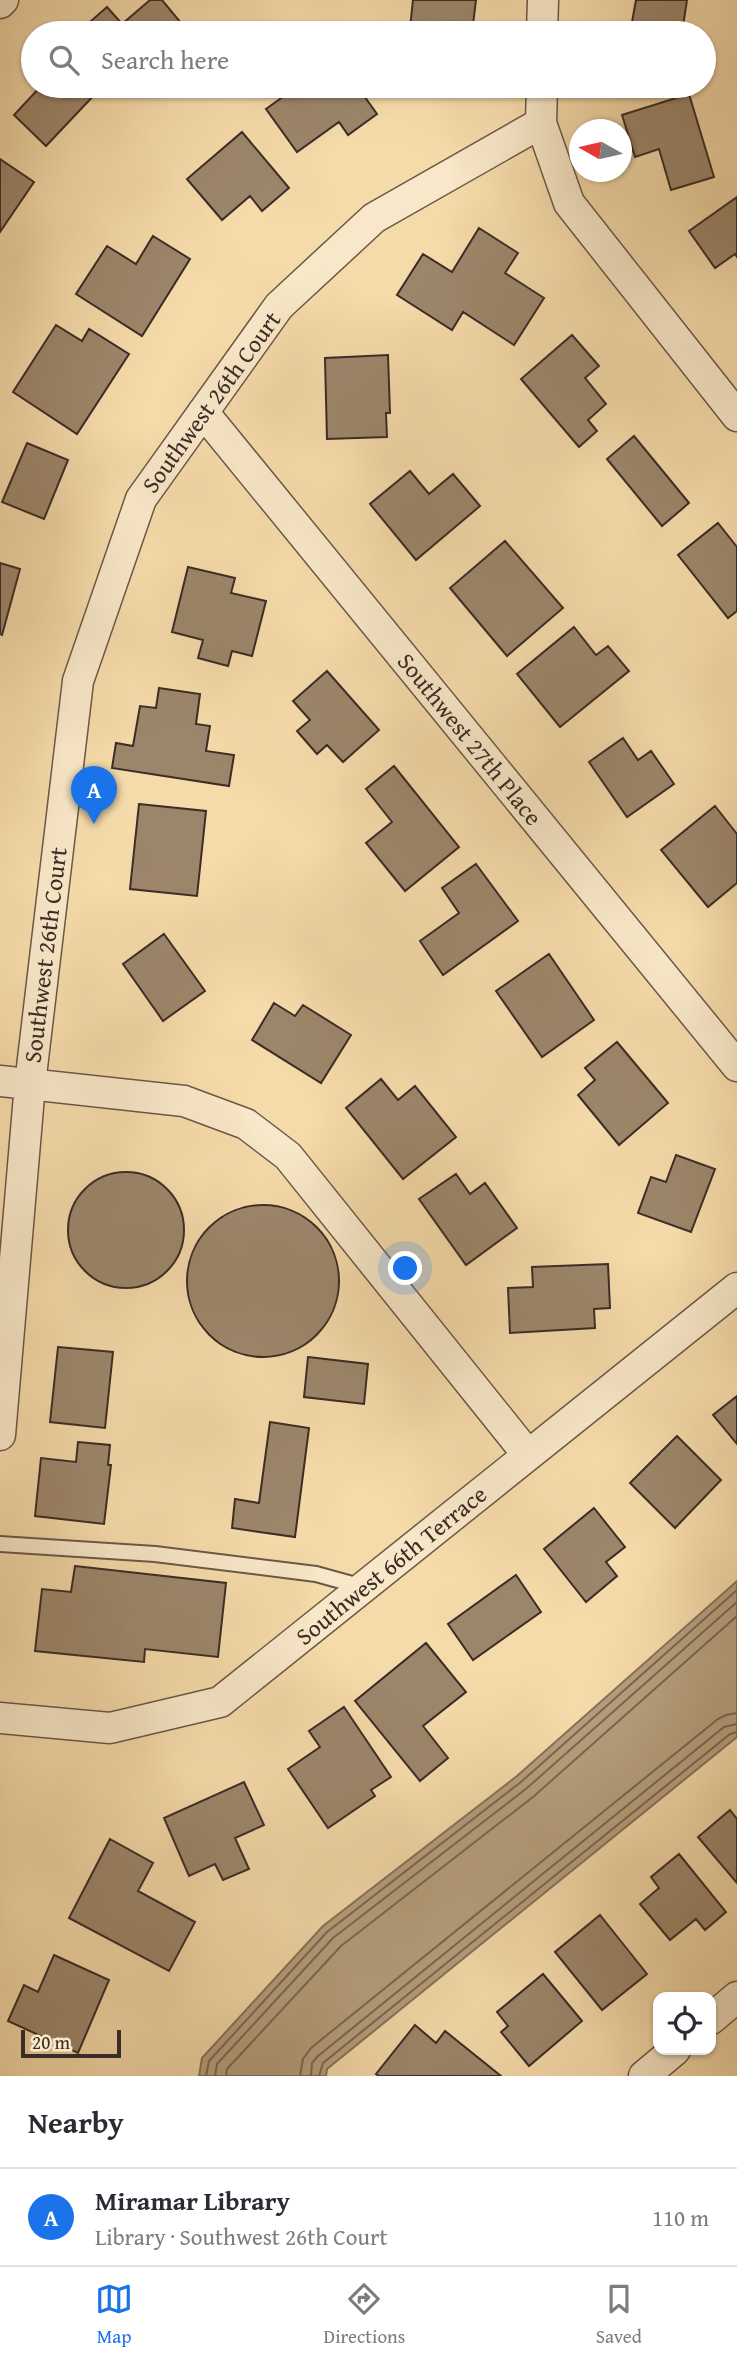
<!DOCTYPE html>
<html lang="en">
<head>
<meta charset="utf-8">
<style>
	:root { --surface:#fff; --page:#f7f7f7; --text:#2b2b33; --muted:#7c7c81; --line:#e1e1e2; --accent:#1a73e8 }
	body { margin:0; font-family:"Gentium Book Plus",serif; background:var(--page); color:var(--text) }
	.controls { position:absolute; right:21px; bottom:21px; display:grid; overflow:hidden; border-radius:14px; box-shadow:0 2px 5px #0004 }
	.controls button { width:63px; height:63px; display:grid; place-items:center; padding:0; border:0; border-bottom:2px solid var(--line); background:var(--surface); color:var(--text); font:35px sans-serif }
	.compass { position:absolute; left:569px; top:119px; width:63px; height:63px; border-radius:50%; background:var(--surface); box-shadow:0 2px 5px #0004; rotate:278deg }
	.scale { position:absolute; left:21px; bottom:18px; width:100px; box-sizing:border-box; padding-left:7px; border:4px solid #3b2c26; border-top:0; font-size:19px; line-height:24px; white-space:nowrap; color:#3b2c26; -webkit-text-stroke:5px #f8e7c8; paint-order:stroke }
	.you { position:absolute; left:406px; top:1269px; width:24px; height:24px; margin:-18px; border:5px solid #fff; border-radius:50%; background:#1a73e8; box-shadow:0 0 0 10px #1a73e833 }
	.badge { display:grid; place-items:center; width:46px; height:46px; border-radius:50%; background:var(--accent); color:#fff; font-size:23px; font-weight:700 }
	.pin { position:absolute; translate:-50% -58px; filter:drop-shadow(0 2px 4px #0008) }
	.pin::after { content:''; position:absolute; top:37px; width:24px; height:21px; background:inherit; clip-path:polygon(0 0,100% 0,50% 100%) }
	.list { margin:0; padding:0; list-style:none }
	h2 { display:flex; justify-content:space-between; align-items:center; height:91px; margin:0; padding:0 28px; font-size:30px }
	h2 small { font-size:23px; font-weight:400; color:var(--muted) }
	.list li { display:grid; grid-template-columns:46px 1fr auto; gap:21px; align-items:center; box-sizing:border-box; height:98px; padding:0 28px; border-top:2px solid var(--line) }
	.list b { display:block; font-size:26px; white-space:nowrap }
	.list p { margin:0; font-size:23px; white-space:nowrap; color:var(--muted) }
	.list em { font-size:23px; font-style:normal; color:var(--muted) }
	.icon { flex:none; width:38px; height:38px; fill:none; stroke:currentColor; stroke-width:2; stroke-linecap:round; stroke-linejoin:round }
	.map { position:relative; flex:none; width:737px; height:2076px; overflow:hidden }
	.search { position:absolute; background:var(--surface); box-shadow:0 2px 5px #0004; left:21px; right:21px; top:21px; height:77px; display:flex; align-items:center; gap:18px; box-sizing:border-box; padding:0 24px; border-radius:38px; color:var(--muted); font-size:26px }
	.sheet { height:189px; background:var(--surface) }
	nav { display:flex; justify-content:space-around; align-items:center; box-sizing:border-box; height:98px; border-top:2px solid var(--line); background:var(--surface); font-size:19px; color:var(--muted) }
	nav a { display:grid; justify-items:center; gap:4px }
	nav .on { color:var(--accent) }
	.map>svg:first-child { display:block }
	.water { fill:#b69f7d; stroke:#85715a; stroke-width:2 }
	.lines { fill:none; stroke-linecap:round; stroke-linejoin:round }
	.shore { stroke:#786652; stroke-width:2 }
	.building { fill:#9c866b; stroke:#3b2c26; stroke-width:2 }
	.lane-casing { stroke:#6a5847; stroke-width:18 }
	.street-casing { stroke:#6a5847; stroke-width:33 }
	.lane { stroke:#f8e7c8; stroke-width:14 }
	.street { stroke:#f8e7c8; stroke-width:30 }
	.labels { text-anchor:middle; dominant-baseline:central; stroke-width:6; stroke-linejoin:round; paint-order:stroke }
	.street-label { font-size:24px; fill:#3b2c26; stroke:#f8e7c8 }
</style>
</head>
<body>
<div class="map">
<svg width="737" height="2076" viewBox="0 0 737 2076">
	<rect width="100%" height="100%" fill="#f5daaa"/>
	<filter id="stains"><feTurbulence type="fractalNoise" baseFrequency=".00286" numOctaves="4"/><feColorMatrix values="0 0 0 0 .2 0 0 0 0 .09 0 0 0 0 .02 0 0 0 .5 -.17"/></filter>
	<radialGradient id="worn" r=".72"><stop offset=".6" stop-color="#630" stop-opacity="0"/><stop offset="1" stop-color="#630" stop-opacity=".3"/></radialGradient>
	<!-- water -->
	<path class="water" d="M737 1581V1737L327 2069 326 2076H199L202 2058 323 1926 517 1776Z"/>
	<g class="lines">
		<!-- shore -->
		<path class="shore" d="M206 2076 209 2061 327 1932 521 1782 737 1590
			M215 2076 217 2064 333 1938 527 1788 737 1602
			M226 2076 227 2069 341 1946 533 1797 737 1616
			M300 2076 303 2059 311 2048 718 1719 726 1715 737 1713
			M311 2076 312 2063 318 2056 724 1727 737 1724
			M319 2076 323 2063 730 1734 737 1732"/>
	</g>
	<!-- building -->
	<path class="building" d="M150 0H162L186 29 182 33H101L91 21 107 7 122 24Z
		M413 0H476L472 33H389L390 26 410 28Z
		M636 0H687L682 33H630Z
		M41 86H93L98 91 46 146 14 115Z
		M298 86H357L377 114 348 135 339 122 297 152 266 109Z
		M689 94 714 177 671 190 659 149 635 157 622 115Z
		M242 132 289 188 262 211 250 196 222 220 187 179Z
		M0 159 34 182 0 232Z
		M737 197V257L735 254 715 268 689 231Z
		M479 228 518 253 505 273 544 298 514 345 463 312 452 330 397 295 423 254 452 272Z
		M153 236 190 259 142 336 76 294 107 246 136 264Z
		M56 325 82 341 89 329 129 354 77 434 13 392Z
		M572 335 599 366 585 378 606 404 588 420 597 431 579 447 521 379Z
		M388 355 390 413H386L387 437 327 439 325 358Z
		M634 436 689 503 662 526 607 459Z
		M27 443 68 460 44 519 2 502Z
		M410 471 429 494 453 474 480 506 416 560 370 504Z
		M718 523 737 547V611L728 618 678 555Z
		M505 541 563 608 507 656 450 588Z
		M0 563 20 569 2 635 0 634Z
		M188 567 235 578 231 593 266 601 252 656 232 651 228 666 198 658 203 640 172 632Z
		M574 627 596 655 608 646 629 671 560 727 517 674Z
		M327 671 379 730 343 762 327 745 317 754 297 731 310 720 293 701Z
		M159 688 200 694 196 724 210 726 206 751 234 755 229 786 112 768 116 743 133 746 140 706 156 708Z
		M623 738 638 760 651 751 674 784 627 817 589 762Z
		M394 766 459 847 405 891 366 843 392 822 366 789Z
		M139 804 206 811 197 896 130 889Z
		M715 806 737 834V883L708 907 661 850Z
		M476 864 518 921 443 975 420 941 459 913 442 888Z
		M164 934 205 991 163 1021 123 964Z
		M549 954 594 1020 542 1057 496 991Z
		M274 1003 295 1016 303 1005 351 1035 321 1083 252 1040Z
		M617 1042 668 1103 619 1145 578 1095 595 1080 585 1068Z
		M381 1079 398 1100 415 1086 456 1137 403 1179 346 1108Z
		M676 1155 715 1169 691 1232 638 1213 651 1177 666 1182Z
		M68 1230a58 58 0 1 1 116 0a58 58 0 1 1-116 0Z
		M456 1174 470 1194 485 1183 517 1228 466 1265 419 1199Z
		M187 1281a76 76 0 1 1 152 0a76 76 0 1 1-152 0Z
		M608 1264 610 1308 594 1309 595 1328 510 1333 508 1288 533 1287 532 1267Z
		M58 1347 113 1352 105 1428 50 1422Z
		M308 1357 368 1364 364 1404 304 1397Z
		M737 1396V1444L713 1415Z
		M270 1422 309 1428 295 1537 232 1528 235 1499 259 1503Z
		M677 1436 721 1480 675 1528 630 1483Z
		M78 1442 110 1445 108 1465H111L104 1524 35 1516 41 1458 76 1462Z
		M594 1508 625 1547 606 1562 617 1576 586 1602 544 1549Z
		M75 1566 226 1583 218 1657 145 1649 144 1662 35 1651 42 1589 71 1592Z
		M516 1575 541 1612 473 1660 448 1624Z
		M426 1643 466 1692 423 1726 448 1758 420 1781 355 1701Z
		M344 1707 391 1777 371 1790 375 1796 328 1828 288 1769 320 1747 309 1731Z
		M244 1782 264 1825 235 1838 249 1869 223 1880 215 1864 189 1876 164 1818Z
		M730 1810 737 1819V1883L698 1837Z
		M110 1839 153 1863 138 1891 195 1922 169 1971 69 1918Z
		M679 1854 726 1912 705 1930 696 1919 670 1940 640 1904 659 1888 651 1877Z
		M600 1915 647 1974 602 2010 555 1952Z
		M54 1955 109 1980 78 2053 8 2021 24 1985 38 1992Z
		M543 1974 582 2021 529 2066 501 2032 508 2026 497 2012Z
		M415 2025 436 2043 445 2031 501 2076H379L376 2074Z"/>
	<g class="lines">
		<defs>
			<path id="lane" d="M0 1544 155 1554 316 1574 363 1587"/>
			<path id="street" d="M0 3 3 0
				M542 33 543 0
				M542 86 541 123 569 203 737 416
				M203 412 737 1066
				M0 1081 184 1101 246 1124 288 1156 528 1455
				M0 1435 30 1084 78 681 141 499 279 306 374 218 541 123
				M0 1718 110 1728 220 1702 737 1288
				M711 2019 737 1997
				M644 2076 675 2050"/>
		</defs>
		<!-- lane casing -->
		<use href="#lane" class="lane-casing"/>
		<!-- street casing -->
		<use href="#street" class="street-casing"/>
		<!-- lane -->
		<use href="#lane" class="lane"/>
		<!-- street -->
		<use href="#street" class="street"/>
	</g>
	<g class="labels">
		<!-- street labels -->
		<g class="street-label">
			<text transform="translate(211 402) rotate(-54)">Southwest 26th Court</text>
			<text transform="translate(470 739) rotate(51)">Southwest 27th Place</text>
			<text transform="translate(45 955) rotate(-83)">Southwest 26th Court</text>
			<text transform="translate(391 1565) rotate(-39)">Southwest 66th Terrace</text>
		</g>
	</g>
	<rect width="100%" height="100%" filter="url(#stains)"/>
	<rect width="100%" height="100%" fill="url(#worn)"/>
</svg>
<div class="controls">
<button><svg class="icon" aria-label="locate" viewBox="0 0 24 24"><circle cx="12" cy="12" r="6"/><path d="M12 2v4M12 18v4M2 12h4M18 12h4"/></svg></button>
</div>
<svg class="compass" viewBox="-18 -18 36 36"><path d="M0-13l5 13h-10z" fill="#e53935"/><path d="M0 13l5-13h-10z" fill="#7c7c81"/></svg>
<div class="scale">20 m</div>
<div class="you"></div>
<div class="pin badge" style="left:94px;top:824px">A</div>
<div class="search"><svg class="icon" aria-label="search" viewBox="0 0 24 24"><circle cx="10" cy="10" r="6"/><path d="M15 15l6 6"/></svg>Search here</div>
</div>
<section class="sheet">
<h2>Nearby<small></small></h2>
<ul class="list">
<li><span class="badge">A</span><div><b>Miramar Library</b><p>Library · Southwest 26th Court</p></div><em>110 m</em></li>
</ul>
</section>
<nav>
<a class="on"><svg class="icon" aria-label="map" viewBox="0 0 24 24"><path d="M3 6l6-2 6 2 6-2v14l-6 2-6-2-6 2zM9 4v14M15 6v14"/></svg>Map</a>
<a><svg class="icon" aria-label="directions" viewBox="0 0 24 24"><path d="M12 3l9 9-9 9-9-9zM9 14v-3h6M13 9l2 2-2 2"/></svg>Directions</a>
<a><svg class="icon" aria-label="saved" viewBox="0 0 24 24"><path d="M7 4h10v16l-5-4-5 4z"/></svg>Saved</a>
</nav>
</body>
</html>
